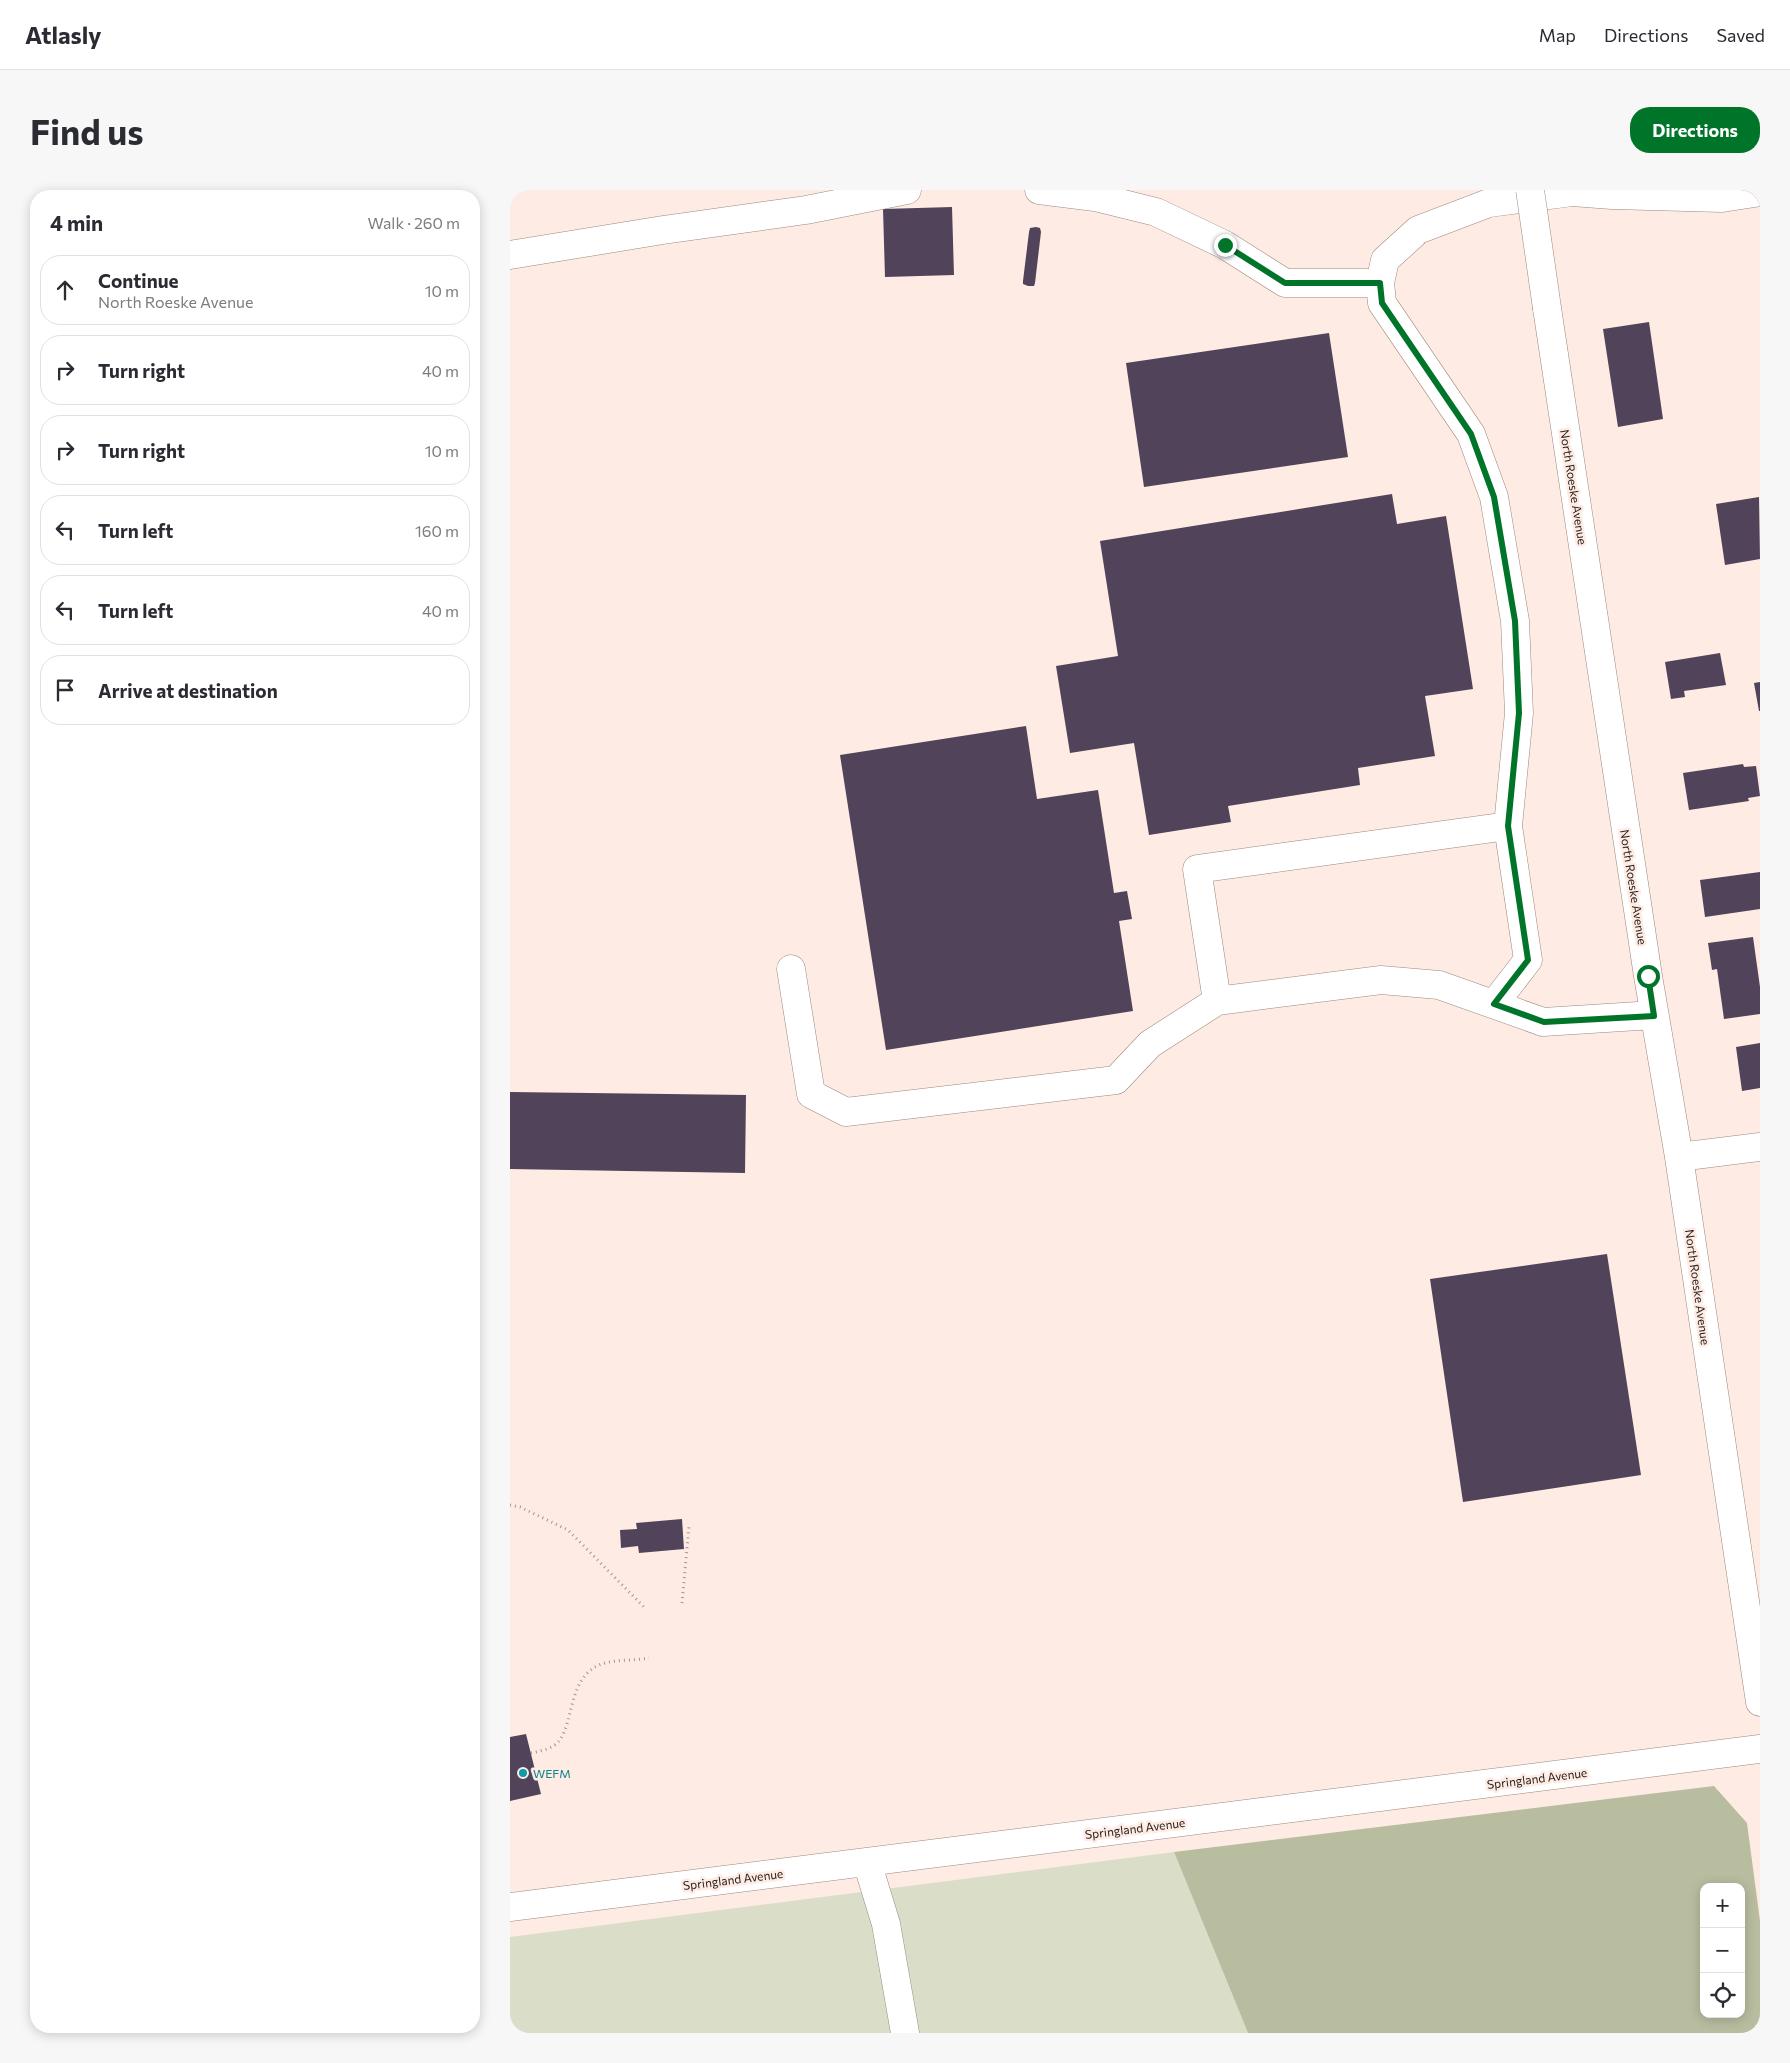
<!DOCTYPE html>
<html lang="en">
<head>
<meta charset="utf-8">
<style>
	:root { --surface:#fff; --page:#f7f7f7; --text:#2b2b33; --muted:#7c7c81; --line:#e1e1e2; --accent:#00752a }
	body { margin:0; font-family:Commissioner,sans-serif; background:var(--page); color:var(--text) }
	.controls { position:absolute; right:15px; bottom:15px; display:grid; overflow:hidden; border-radius:10px; box-shadow:0 2px 12px #0003 }
	.controls button { width:45px; height:45px; display:grid; place-items:center; padding:0; border:0; border-bottom:1px solid var(--line); background:var(--surface); color:var(--text); font:25px sans-serif }
	.stop { position:absolute; width:15px; height:15px; margin:-11px; border:4px solid #00752a; border-radius:50%; background:#fff }
	.stop.end { background:#00752a; border-color:#fff; box-shadow:0 1px 5px #0008 }
	.list { margin:0; padding:0; list-style:none }
	h2 { display:flex; justify-content:space-between; align-items:center; height:65px; margin:0; padding:0 20px; font-size:21px }
	h2 small { font-size:16px; font-weight:400; color:var(--muted) }
	.list li { display:grid; grid-template-columns:32px 1fr auto; gap:15px; align-items:center; box-sizing:border-box; height:70px; margin:0 10px 10px; padding:0 10px; border:1px solid var(--line); border-radius:20px }
	.list b { display:block; font-size:19px; white-space:nowrap }
	.list p { margin:0; font-size:16px; white-space:nowrap; color:var(--muted) }
	.list em { font-size:16px; font-style:normal; color:var(--muted) }
	.icon { flex:none; width:28px; height:28px; fill:none; stroke:currentColor; stroke-width:2; stroke-linecap:round; stroke-linejoin:round }
	.map { position:relative; flex:none; width:1250px; height:1843px; overflow:hidden; border-radius:20px }
	header { display:flex; align-items:center; gap:30px; box-sizing:border-box; height:70px; padding:0 25px; background:var(--surface); border-bottom:1px solid var(--line) }
	header strong { font-size:24px }
	nav { display:flex; gap:28px; margin-inline-start:auto; font-size:18px }
	.intro { display:flex; align-items:center; justify-content:space-between; box-sizing:border-box; height:120px; padding:0 30px }
	h1 { margin:0; font-size:35px }
	.button { padding:12px 22px; border-radius:20px; background:var(--accent); color:#fff; font-size:18px; font-weight:700 }
	main { display:flex; gap:30px; padding:0 30px }
	aside { flex:1; background:var(--surface); border-radius:20px; box-shadow:0 2px 12px #0003 }
	.map>svg:first-child { display:block }
	.green { fill:#dadec9 }
	.forest { fill:#b8bda0; fill-rule:evenodd }
	.building { fill:#50435a }
	.lines { fill:none; stroke-linecap:round; stroke-linejoin:round }
	.minor-casing { stroke:#9d887f; stroke-width:29 }
	.path { stroke:#a3958e; stroke-width:3; stroke-dasharray:1 4; stroke-linecap:butt }
	.minor { stroke:#fff; stroke-width:28 }
	.minor-bridge-casing { stroke:#9d887f; stroke-width:29; stroke-linecap:butt }
	.minor-bridge { stroke:#fff; stroke-width:28 }
	.route { stroke:#00752a; stroke-width:6 }
	.culture-dot { fill:#0f9aa8; stroke:#feebe3; stroke-width:2 }
	.labels { text-anchor:middle; dominant-baseline:central; stroke-width:5; stroke-linejoin:round; paint-order:stroke }
	.street-label { font-size:12px; fill:#29211d; stroke:#feebe3 }
	.culture-label { font-size:12px; fill:#0d838f; stroke:#feebe3; text-anchor:start }
</style>
</head>
<body>
<header>
<strong>Atlasly</strong>
<nav><a>Map</a><a>Directions</a><a>Saved</a></nav>
</header>
<div class="intro"><h1>Find us</h1><a class="button">Directions</a></div>
<main>
<aside>
<h2>4 min<small>Walk · 260 m</small></h2>
<ul class="list">
<li><svg class="icon" aria-label="ahead" viewBox="0 0 24 24"><path d="M12 20V5M6 11l6-6 6 6"/></svg><div><b>Continue</b><p>North Roeske Avenue</p></div><em>10 m</em></li>
<li><svg class="icon" aria-label="right" viewBox="0 0 24 24"><path d="M7 20v-9h11M14 6l5 5-5 5"/></svg><div><b>Turn right</b></div><em>40 m</em></li>
<li><svg class="icon" aria-label="right" viewBox="0 0 24 24"><path d="M7 20v-9h11M14 6l5 5-5 5"/></svg><div><b>Turn right</b></div><em>10 m</em></li>
<li><svg class="icon" aria-label="left" viewBox="0 0 24 24"><path d="M17 20v-9H6M10 6l-5 5 5 5"/></svg><div><b>Turn left</b></div><em>160 m</em></li>
<li><svg class="icon" aria-label="left" viewBox="0 0 24 24"><path d="M17 20v-9H6M10 6l-5 5 5 5"/></svg><div><b>Turn left</b></div><em>40 m</em></li>
<li><svg class="icon" aria-label="arrive" viewBox="0 0 24 24"><path d="M6 21V4h12l-3 4 3 4H6"/></svg><div><b>Arrive at destination</b></div></li>
</ul>
</aside>
<div class="map">
<svg width="1250" height="1843" viewBox="0 0 1250 1843">
	<rect width="100%" height="100%" fill="#feebe3"/>
	<!-- green -->
	<path class="green" d="M664 1662 738 1843H0V1747Z"/>
	<!-- forest -->
	<path class="forest" d="M1204 1596 1237 1633 1250 1731V1843H738L664 1662ZM1194 1697H1231V1824H1194Z"/>
	<!-- building -->
	<path class="building" d="M442 17 444 85 375 87 373 19Z
		M526 37 530 38 531 42 525 93 524 96H518L513 94V91L519 42 520 38Z
		M1139 132 1153 229 1108 237 1093 139Z
		M819 143 838 267 634 297 616 173Z
		M882 304 887 334 936 326 963 499 915 506 925 566 848 578 850 595 718 616 721 632 639 645 624 553 560 563 546 476 608 466 590 351Z
		M1249 307 1250 369 1215 375 1206 314Z
		M1210 463 1216 495 1174 501 1175 507 1161 509 1155 472Z
		M1250 492V521H1249L1244 493Z
		M516 536 527 609 588 600 604 703 617 701 622 729 609 731 623 821 376 860 330 565Z
		M1233 574 1234 577 1246 576 1250 606 1238 608 1239 611 1179 620 1173 583Z
		M1250 682V719L1195 727 1190 690Z
		M1243 747 1250 797V824L1214 829 1207 779 1202 780 1198 753Z
		M1250 853V898L1232 901 1226 857Z
		M0 902 236 905 235 983 0 979Z
		M1097 1064 1131 1285 953 1312 920 1089Z
		M172 1329 174 1359 129 1363 128 1356 111 1358 110 1340 127 1339 126 1333Z
		M16 1544 31 1604 0 1611V1547Z"/>
	<g class="lines">
		<defs>
			<path id="minor" d="M529 0 585 7 646 22 715 55 775 93H870
				M0 65 153 40 296 20 397 0
				M1037 118 1138 786 1169 967 1250 1512
				M998 636 1009 523 1005 431 984 307 961 244 872 113 870 93 875 70 908 40 979 13 1062 2 1102 5 1212 8 1250 2
				M281 779 301 904 336 922 606 890 640 854 707 811
				M984 814 1018 770 998 636 687 679 707 811 871 790 929 795 1033 832 1144 825
				M1169 967 1250 957
				M357 1672 376 1734 395 1843
				M0 1717 1250 1559"/>
		</defs>
		<!-- minor casing -->
		<use href="#minor" class="minor-casing"/>
		<!-- path -->
		<path class="path" d="M0 1315 10 1317 58 1340 134 1417
			M172 1413 179 1336
			M21 1563C30 1561 43 1559 49 1551 64 1532 58 1489 89 1475 104 1469 123 1471 139 1468"/>
		<!-- minor -->
		<use href="#minor" class="minor"/>
		<defs>
			<path id="minor-bridge" d="M1020 0 1037 118"/>
		</defs>
		<!-- minor-bridge casing -->
		<use href="#minor-bridge" class="minor-bridge-casing"/>
		<!-- minor-bridge -->
		<use href="#minor-bridge" class="minor-bridge"/>
	</g>
	<g class="lines">
		<!-- route -->
		<path class="route" d="M715 55 775 93H870L872 113 961 244 984 307 1005 431 1009 523 998 636 1018 770 984 814 1034 832 1144 826 1138 786"/>
	</g>
	<!-- markers -->
	<circle class="culture-dot" cx="13" cy="1583" r="5"/>
	<g class="labels">
		<!-- street labels -->
		<g class="street-label">
			<text transform="translate(1064 297) rotate(81)">North Roeske Avenue</text>
			<text transform="translate(1124 697) rotate(81)">North Roeske Avenue</text>
			<text transform="translate(1188 1097) rotate(82)">North Roeske Avenue</text>
			<text transform="translate(1027 1588) rotate(-7)">Springland Avenue</text>
			<text transform="translate(625 1638) rotate(-7)">Springland Avenue</text>
			<text transform="translate(223 1689) rotate(-7)">Springland Avenue</text>
		</g>
		<!-- culture labels -->
		<g class="culture-label">
			<text x="23" y="1583">WEFM</text>
		</g>
	</g>
</svg>
<div class="controls">
<button>+</button>
<button>−</button>
<button><svg class="icon" aria-label="locate" viewBox="0 0 24 24"><circle cx="12" cy="12" r="6"/><path d="M12 2v4M12 18v4M2 12h4M18 12h4"/></svg></button>
</div>
<div class="stop" style="left:1138px;top:786px"></div>
<div class="stop end" style="left:715px;top:55px"></div>
</div>
</main>
</body>
</html>
